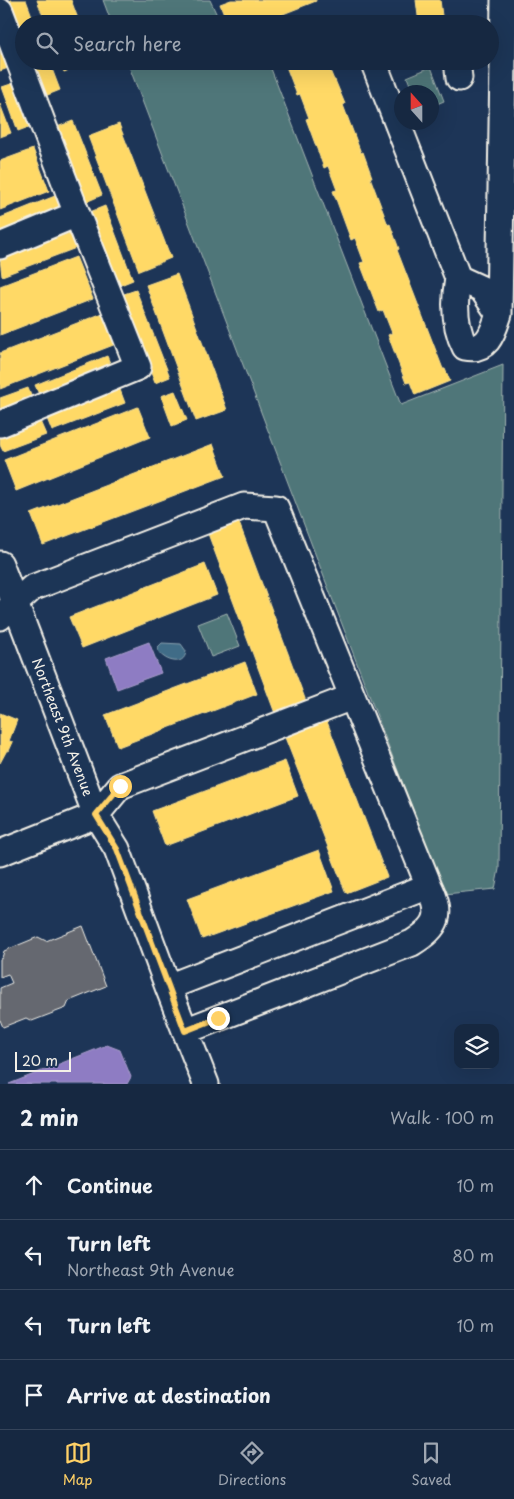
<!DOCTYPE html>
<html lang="en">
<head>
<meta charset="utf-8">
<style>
	:root { --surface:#162841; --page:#1f3048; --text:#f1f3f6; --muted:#9ea6b1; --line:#35445a; --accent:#ffd166 }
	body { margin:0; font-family:"Playpen Sans",sans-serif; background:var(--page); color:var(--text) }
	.controls { position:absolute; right:15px; bottom:15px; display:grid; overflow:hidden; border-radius:10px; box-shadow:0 5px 20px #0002 }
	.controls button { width:45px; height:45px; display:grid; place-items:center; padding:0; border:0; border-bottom:1px solid var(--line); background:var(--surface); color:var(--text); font:25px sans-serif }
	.compass { position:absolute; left:394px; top:85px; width:45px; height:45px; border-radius:50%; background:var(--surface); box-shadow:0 5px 20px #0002; rotate:339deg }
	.scale { position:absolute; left:15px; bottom:12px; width:56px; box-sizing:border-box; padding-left:5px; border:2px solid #f4f1e8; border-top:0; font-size:14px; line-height:18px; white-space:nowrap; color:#f4f1e8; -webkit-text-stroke:4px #1d3557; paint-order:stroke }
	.stop { position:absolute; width:15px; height:15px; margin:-11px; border:4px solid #ffd166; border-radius:50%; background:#fff }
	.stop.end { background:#ffd166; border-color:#fff; box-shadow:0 1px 5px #0008 }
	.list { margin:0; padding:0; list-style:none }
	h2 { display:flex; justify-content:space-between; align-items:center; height:65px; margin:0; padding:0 20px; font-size:21px }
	h2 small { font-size:16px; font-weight:400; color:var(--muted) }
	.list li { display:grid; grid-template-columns:32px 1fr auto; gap:15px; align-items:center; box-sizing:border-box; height:70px; padding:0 20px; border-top:1px solid var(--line) }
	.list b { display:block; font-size:19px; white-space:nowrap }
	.list p { margin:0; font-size:16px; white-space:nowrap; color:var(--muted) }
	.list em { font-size:16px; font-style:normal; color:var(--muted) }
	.icon { flex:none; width:28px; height:28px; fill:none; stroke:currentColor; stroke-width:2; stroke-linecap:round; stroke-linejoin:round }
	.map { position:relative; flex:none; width:514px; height:1084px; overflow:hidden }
	.search { position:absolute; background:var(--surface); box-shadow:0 5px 20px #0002; left:15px; right:15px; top:15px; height:55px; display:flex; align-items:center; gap:12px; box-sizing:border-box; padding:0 18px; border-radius:28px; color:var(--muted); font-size:19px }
	.sheet { height:345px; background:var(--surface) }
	nav { display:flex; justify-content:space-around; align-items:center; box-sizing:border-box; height:70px; border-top:1px solid var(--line); background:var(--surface); font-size:14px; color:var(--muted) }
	nav a { display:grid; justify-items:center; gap:2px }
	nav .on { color:var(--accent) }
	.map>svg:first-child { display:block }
	.green { fill:#507679; stroke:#a2b4b0 }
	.water { fill:#416c87; stroke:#89a1ae }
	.homes { fill:#ffd966; stroke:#fce08d }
	.offices { fill:#8e7cc3; stroke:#ad9fce }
	.building { fill:#656870; stroke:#f4f1e8 }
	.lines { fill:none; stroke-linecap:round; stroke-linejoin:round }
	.minor-casing { stroke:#f4f1e8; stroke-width:29 }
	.minor { stroke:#1d3557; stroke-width:25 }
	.route { stroke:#ffd166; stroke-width:6 }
	.labels { text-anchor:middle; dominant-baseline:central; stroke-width:5; stroke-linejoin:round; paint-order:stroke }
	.street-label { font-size:14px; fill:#f4f1e8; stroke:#1d3557 }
</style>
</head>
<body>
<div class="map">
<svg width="514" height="1084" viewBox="0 0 514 1084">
	<rect width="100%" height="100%" fill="#1d3557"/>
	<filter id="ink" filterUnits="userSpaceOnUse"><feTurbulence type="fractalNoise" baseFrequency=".02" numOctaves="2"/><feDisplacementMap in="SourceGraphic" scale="10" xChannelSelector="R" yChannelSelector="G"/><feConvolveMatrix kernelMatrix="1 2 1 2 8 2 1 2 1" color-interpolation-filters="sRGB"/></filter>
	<g filter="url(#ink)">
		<!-- green -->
		<path class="green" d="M103 0H210L221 24H112Z
			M127 61H268L401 405 503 365 499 869 495 889 445 894Z
			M431 67 444 101 432 106V92H413L407 77Z
			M227 613 240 646 211 657 198 624Z"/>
		<!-- water -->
		<path class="water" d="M162 643 181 644 186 651C185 669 160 660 157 648Z"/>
		<!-- homes -->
		<path class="homes" d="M10 0H26L35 24H24V37Z
			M37 0H71L80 24H46Z
			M231 0H316V1L258 24H228L220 4Z
			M416 0H440L443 24H419Z
			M0 39 11 67 0 71Z
			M33 61H49L60 90 45 96Z
			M60 61H93L64 72Z
			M284 61H326L334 80H335L345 104 343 105 361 153 363 152 372 177H370L388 225 390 224 399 249 397 250 443 369H445L450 381 415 395 410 382 406 383 388 335 392 333 383 310 379 312 360 263 364 262 355 238 351 240 333 191 337 190 328 166 324 168 306 119 309 118 300 94 297 95Z
			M17 82 34 125 18 131 2 87Z
			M0 104 11 133 0 137Z
			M73 121 102 195 86 202 57 127Z
			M119 124 171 258 139 271 88 136Z
			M33 149 49 191 0 210V161Z
			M55 196 61 211 0 235V218Z
			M105 206 133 280 118 286 90 212Z
			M70 233 76 248 2 276 0 259Z
			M76 257 93 299 0 335V286Z
			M177 274 227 410 196 421 146 285Z
			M136 290 170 377 155 383 121 295Z
			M103 313 116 344 0 389V353Z
			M107 356 113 370 41 399 35 385Z
			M119 387 125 403 52 431 46 416Z
			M28 388 34 403 0 415V398Z
			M175 391 187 420 172 426 161 396Z
			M138 407 150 437 16 491 4 460Z
			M39 419 46 435 3 451 0 445V434Z
			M213 444 225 476 43 545 31 514Z
			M238 520 307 704 276 716 207 531Z
			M205 564 217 595 82 648 69 617Z
			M245 662 257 694 118 747 105 715Z
			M0 713 17 720 9 741 13 742 9 751 7 750 0 763Z
			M326 719 387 877 346 893 284 735Z
			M285 761 298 796 165 846 152 811Z
			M319 850 334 891 202 939 187 899Z"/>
		<!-- offices -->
		<path class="offices" d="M149 642 161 673 117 689 106 658Z
			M107 1045 120 1050 131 1077 127 1084H9Z"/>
		<!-- building -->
		<path class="building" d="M83 926 106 986 69 1001 66 1008 32 1021 26 1018 3 1027 0 1020V988L12 983 8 974 0 977V959L2 958 4 951 38 937 46 941Z"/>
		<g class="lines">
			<defs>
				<path id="minor" d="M0 11 77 214 138 367 0 424
					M373 61 458 278 482 289 499 314
					M457 61 459 78
					M0 246 77 214
					M458 278C454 301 454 326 465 347 488 352 493 332 499 314L504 0
					M0 564 96 815 117 849 168 987 206 1084
					M0 617 32 588 244 506 276 508 429 886 168 987
					M0 853 96 815 120 786 352 697
					M185 1031 412 943C439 926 443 915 429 886"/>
			</defs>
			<!-- minor casing -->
			<use href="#minor" class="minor-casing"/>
			<!-- minor -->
			<use href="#minor" class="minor"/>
		</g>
	</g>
	<g class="lines" filter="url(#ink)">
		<!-- route -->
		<path class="route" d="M120 786 96 815 117 849 185 1031 218 1018"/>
	</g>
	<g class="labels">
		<!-- street labels -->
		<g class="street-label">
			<text transform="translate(63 727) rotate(69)">Northeast 9th Avenue</text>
		</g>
	</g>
</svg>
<div class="controls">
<button><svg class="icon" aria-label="layers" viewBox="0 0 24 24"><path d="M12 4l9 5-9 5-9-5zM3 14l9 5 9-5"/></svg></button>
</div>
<svg class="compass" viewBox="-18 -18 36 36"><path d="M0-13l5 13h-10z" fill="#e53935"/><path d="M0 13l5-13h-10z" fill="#9ea6b1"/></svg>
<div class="scale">20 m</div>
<div class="stop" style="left:120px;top:786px"></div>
<div class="stop end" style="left:218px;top:1018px"></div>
<div class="search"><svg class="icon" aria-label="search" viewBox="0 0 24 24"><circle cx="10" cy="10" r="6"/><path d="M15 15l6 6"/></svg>Search here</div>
</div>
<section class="sheet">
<h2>2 min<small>Walk · 100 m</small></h2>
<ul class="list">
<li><svg class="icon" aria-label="ahead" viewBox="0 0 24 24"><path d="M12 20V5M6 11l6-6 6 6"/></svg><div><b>Continue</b></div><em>10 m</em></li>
<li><svg class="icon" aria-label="left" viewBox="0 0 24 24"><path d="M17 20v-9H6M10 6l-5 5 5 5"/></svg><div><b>Turn left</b><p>Northeast 9th Avenue</p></div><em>80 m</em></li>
<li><svg class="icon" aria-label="left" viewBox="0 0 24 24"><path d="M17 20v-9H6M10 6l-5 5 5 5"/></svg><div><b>Turn left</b></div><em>10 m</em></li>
<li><svg class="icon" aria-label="arrive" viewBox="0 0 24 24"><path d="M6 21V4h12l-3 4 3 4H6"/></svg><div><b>Arrive at destination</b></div></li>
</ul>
</section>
<nav>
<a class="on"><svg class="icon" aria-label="map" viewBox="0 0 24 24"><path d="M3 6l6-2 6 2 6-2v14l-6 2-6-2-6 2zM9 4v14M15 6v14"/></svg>Map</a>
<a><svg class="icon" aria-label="directions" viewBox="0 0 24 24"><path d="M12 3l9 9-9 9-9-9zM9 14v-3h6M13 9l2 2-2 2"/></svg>Directions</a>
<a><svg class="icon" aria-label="saved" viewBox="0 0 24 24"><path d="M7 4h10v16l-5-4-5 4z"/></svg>Saved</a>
</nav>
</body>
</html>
